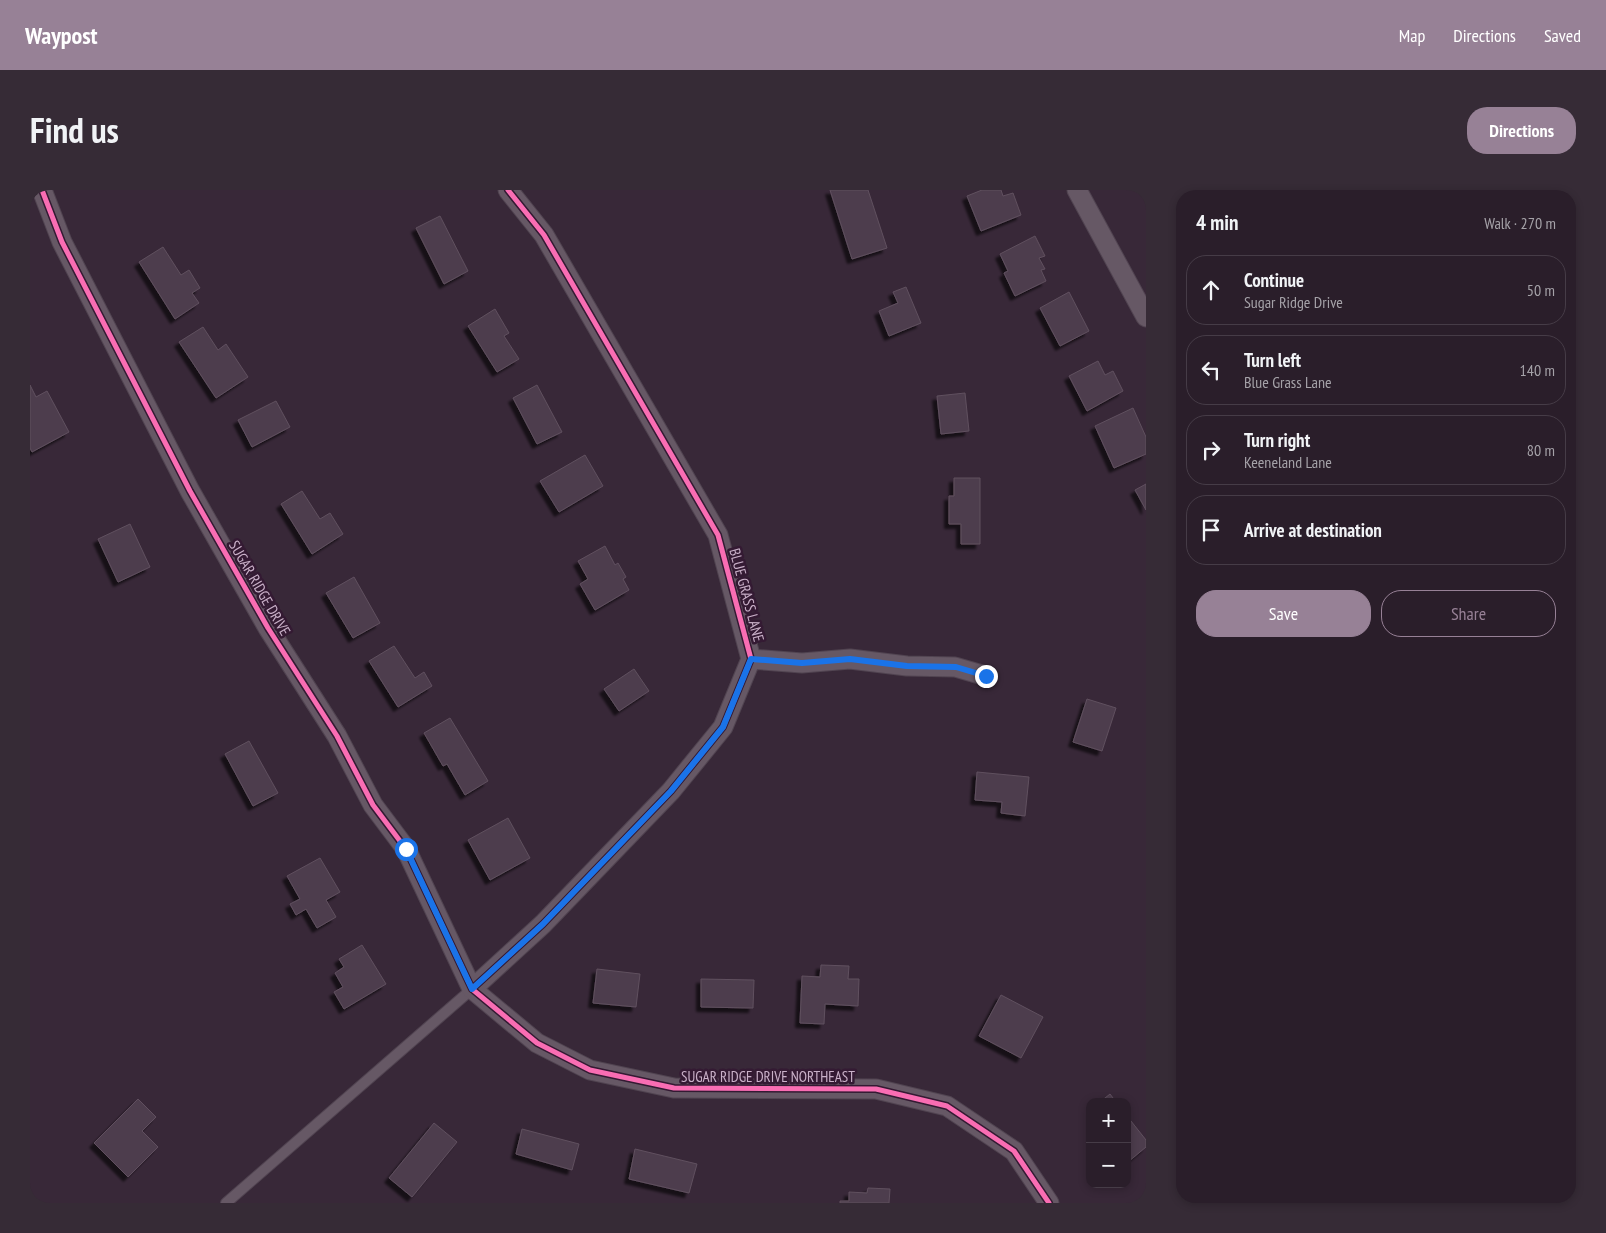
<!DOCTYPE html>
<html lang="en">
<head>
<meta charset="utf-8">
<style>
	:root { --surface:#2a1e2a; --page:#362b36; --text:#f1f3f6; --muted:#a5a2a8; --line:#463c47; --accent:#978196 }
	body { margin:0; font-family:"PT Sans Narrow",sans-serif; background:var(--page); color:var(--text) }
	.controls { position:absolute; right:15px; bottom:15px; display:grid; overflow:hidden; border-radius:10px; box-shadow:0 2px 8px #0003 }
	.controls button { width:45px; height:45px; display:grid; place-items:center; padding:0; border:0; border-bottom:1px solid var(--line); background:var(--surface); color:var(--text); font:25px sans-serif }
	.stop { position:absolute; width:15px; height:15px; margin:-11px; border:4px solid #1a73e8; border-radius:50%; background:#fff }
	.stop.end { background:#1a73e8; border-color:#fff; box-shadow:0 1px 5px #0008 }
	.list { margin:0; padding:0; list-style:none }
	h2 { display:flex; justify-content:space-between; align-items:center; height:65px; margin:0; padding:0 20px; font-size:21px }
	h2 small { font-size:16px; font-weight:400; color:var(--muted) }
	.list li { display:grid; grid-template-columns:32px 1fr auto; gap:15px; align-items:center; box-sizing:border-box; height:70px; margin:0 10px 10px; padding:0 10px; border:1px solid var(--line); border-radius:20px }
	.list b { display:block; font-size:19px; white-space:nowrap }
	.list p { margin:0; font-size:16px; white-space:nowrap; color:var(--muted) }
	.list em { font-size:16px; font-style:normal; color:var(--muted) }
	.actions { display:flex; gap:10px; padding:15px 20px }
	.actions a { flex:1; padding:11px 0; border:1px solid var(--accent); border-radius:20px; text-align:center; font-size:18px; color:var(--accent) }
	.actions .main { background:var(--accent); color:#fff }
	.icon { flex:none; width:28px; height:28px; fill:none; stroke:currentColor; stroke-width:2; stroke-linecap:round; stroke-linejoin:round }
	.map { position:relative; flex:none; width:1116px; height:1013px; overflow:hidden; border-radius:20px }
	header { display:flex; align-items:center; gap:30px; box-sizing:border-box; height:70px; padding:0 25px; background:var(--accent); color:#fff }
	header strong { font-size:24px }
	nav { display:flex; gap:28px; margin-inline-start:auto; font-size:18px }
	.intro { display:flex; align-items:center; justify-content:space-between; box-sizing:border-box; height:120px; padding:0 30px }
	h1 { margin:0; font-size:35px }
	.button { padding:12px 22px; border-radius:20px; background:var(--accent); color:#fff; font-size:18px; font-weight:700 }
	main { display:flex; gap:30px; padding:0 30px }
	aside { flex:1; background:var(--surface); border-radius:20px; box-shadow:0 2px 8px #0003 }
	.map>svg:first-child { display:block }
	.building { fill:#4d3e4d; stroke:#60505f; filter:url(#shadow) }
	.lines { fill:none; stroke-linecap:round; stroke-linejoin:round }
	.service-casing { stroke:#514451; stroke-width:12 }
	.minor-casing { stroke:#514451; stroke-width:21 }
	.service { stroke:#665865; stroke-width:10 }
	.minor { stroke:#665865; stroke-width:19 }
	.cycleway-casing { stroke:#341a33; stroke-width:8 }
	.cycleway { stroke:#f96db3; stroke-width:5 }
	.route { stroke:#1a73e8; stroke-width:6 }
	.labels { text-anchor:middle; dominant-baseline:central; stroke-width:5; stroke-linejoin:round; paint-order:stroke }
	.street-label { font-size:15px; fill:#cab1c9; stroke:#341a33 }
</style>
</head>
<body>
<header>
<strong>Waypost</strong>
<nav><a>Map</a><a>Directions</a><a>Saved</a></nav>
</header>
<div class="intro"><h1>Find us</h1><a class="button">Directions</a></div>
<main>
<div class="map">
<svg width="1116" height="1013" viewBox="0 0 1116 1013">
	<defs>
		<filter id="shadow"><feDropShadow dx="-4.5" dy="4.5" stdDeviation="1" flood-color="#0009"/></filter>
	</defs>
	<rect width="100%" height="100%" fill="#382838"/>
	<!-- building -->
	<path class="building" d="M800 0H838L857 58 822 69Z
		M952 0H971L973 6 983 3 991 25 951 41 937 6Z
		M410 26 438 81 414 94 386 38Z
		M1005 46 1015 66 1009 68 1015 79 1011 80 1016 91 985 106 974 83 978 81 970 64Z
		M133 57 151 85 159 80 170 98 162 103 169 113 145 129 109 72Z
		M876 97 891 133 859 146 849 121 868 113 863 102Z
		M1039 102 1059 141 1030 156 1010 118Z
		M465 119 479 143 474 146 489 169 467 182 438 136Z
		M173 137 188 160 196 154 218 187 186 208 149 152Z
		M1068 171 1075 185 1083 181 1093 201 1057 221 1039 186Z
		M0 195 6 207 17 201 39 242 2 262 0 258Z
		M507 195 532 242 507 254 483 208Z
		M935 203 939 241 911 244 907 206Z
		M246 211 260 237 222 257 208 230Z
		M1103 218 1116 247V264L1084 278 1065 236Z
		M555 265 573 296 529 322 510 291Z
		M924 288H950V354H931V334H919V306H924Z
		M1116 294V320L1105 300Z
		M272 301 290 329 300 323 313 344 282 364 251 314Z
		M100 334 120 377 88 392 68 349Z
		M575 356 585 375 588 373 596 387 593 389 599 400 565 420 550 394 558 389 548 371Z
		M324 387 350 433 323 448 296 403Z
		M364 456 385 488 394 482 402 496 368 517 339 471Z
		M604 479 619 501 589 521 574 499Z
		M1057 509 1086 518 1072 561 1043 552Z
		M420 528 458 591 435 605 417 574 413 576 394 543Z
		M219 551 248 603 223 616 195 564Z
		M947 582 999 587 995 626 971 623 972 612 945 610Z
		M478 628 500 668 460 690 438 650Z
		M290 668 310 702 296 710 306 727 287 738 276 719 266 725 260 714 270 709 257 686Z
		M332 755 356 794 314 819 304 802 313 797 305 783 314 777 309 769Z
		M791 775 819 776 818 789H829L828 816 795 814 794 834 770 833 772 786 790 787Z
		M567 779 610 784 606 817 563 813Z
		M671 789 724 790 723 818 671 817Z
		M971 805 1013 827 991 868 949 846Z
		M1080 904 1086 912H1070Z
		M108 909 126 927 112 941 128 957 98 987 64 953Z
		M1097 926 1116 950V957L1098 972Z
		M404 933 427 952 382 1007 359 988Z
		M492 939 549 954 542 980 486 964Z
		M605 959 667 974 659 1003 599 989Z
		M838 998 860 999 859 1013H810V1011H819V1002L837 1003Z"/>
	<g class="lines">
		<defs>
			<path id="service" d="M196 1013 442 799"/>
			<path id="minor" d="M12 0 32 52 160 301 238 438 307 546 343 615 376 659 442 799 507 853 560 880 644 898 846 899 917 916 984 961 1019 1013
				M1047 0 1116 127
				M721 469 772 473 820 469 877 476 925 477 956 486
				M442 799 513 734 641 601 693 537 721 469 688 345 514 45 478 0"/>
		</defs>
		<!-- service casing -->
		<use href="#service" class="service-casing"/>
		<!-- minor casing -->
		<use href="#minor" class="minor-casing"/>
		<!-- service -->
		<use href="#service" class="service"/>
		<!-- minor -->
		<use href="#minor" class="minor"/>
		<defs>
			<path id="cycleway" d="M12 0 32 52 160 301 238 438 307 546 343 615 376 659 442 799 507 853 560 880 644 898 846 899 917 916 984 961 1019 1013
				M442 799 513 734 641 601 693 537 721 469 688 345 514 45 478 0"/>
		</defs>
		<!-- cycleway casing -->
		<use href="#cycleway" class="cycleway-casing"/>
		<!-- cycleway -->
		<use href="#cycleway" class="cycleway"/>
	</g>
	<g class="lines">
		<!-- route -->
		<path class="route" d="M376 659 442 799 513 734 641 601 693 537 721 469 772 473 820 469 877 476 926 477 956 486"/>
	</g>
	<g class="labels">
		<!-- street labels -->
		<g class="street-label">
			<text transform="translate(230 398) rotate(60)">SUGAR RIDGE DRIVE</text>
			<text transform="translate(717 405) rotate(75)">BLUE GRASS LANE</text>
			<text x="738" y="886">SUGAR RIDGE DRIVE NORTHEAST</text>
		</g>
	</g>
</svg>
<div class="controls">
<button>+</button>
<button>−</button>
</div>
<div class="stop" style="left:376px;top:659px"></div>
<div class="stop end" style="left:956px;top:486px"></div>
</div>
<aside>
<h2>4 min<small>Walk · 270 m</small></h2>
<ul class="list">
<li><svg class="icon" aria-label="ahead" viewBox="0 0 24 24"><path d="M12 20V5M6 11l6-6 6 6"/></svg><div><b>Continue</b><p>Sugar Ridge Drive</p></div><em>50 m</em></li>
<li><svg class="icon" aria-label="left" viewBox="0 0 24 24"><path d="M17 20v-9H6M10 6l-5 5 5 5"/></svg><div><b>Turn left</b><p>Blue Grass Lane</p></div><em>140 m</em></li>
<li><svg class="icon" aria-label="right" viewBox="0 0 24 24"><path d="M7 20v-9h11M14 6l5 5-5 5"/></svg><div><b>Turn right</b><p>Keeneland Lane</p></div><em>80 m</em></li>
<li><svg class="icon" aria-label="arrive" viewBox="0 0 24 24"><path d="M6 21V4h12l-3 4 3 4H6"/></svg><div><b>Arrive at destination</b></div></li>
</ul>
<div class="actions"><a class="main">Save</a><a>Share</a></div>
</aside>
</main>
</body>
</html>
